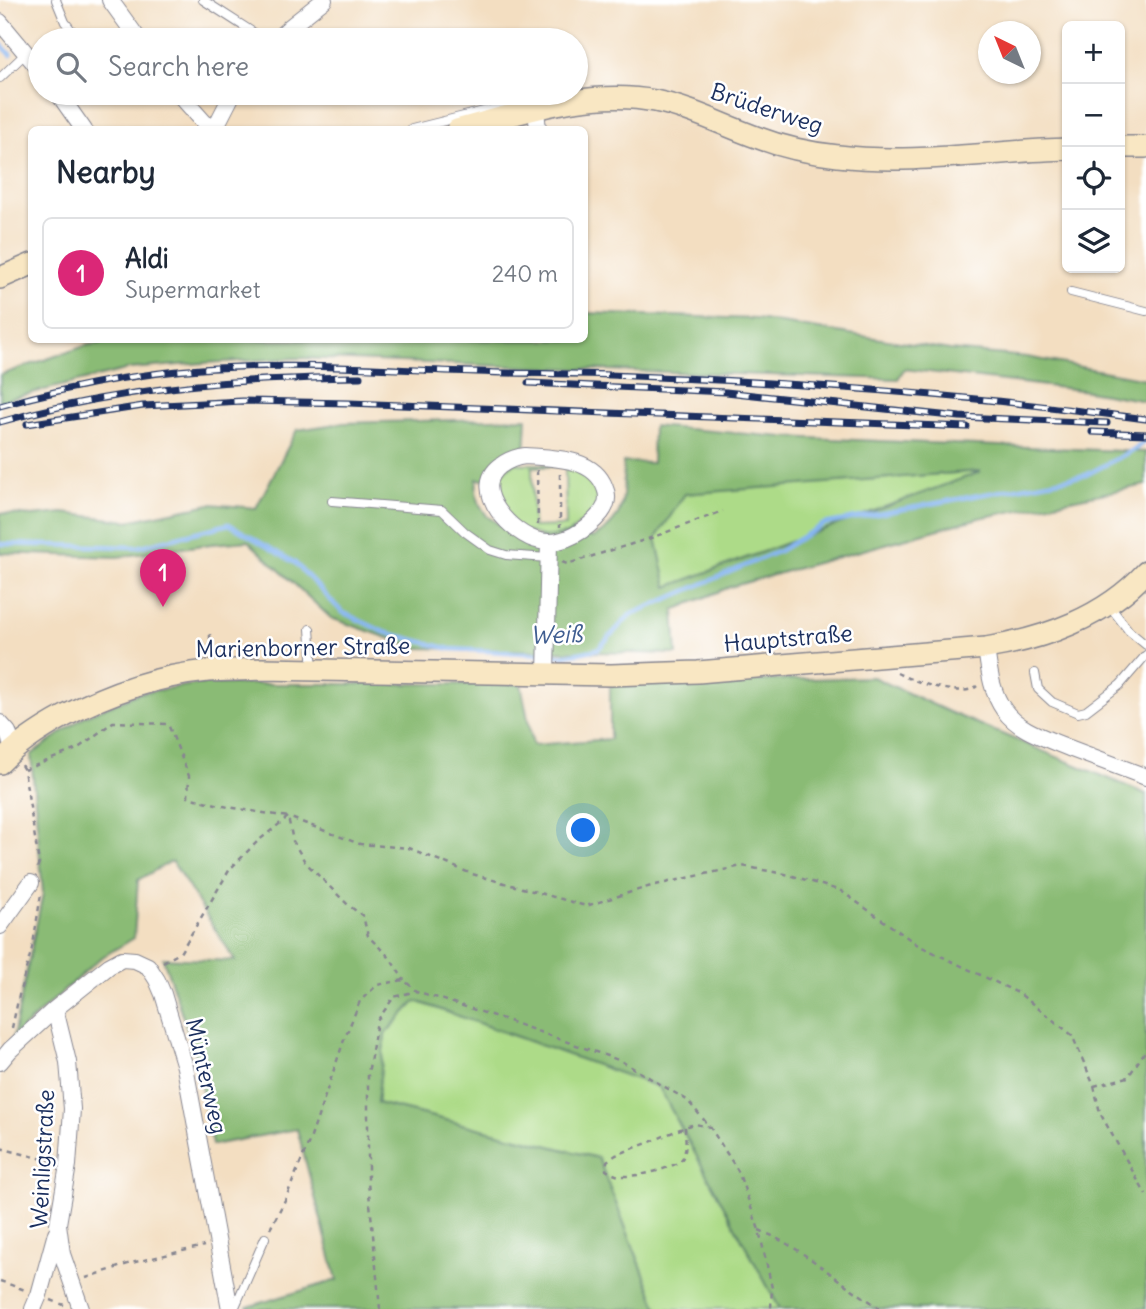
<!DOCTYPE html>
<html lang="en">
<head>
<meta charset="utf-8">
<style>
	:root { --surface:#fff; --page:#f6f6f7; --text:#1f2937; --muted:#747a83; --line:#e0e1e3; --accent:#db2777 }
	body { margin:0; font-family:Delius,sans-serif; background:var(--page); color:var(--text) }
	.controls { position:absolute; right:21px; top:21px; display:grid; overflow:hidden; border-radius:10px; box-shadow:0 2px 5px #0004 }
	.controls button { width:63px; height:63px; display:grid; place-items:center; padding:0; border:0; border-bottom:2px solid var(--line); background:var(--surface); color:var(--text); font:35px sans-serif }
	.compass { position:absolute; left:978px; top:21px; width:63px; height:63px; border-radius:50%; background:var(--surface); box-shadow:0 2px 5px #0004; rotate:317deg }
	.you { position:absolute; left:584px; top:831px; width:24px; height:24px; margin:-18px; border:5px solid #fff; border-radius:50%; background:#1a73e8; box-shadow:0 0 0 10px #1a73e833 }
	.badge { display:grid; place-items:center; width:46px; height:46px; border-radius:50%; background:var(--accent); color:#fff; font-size:23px; font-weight:700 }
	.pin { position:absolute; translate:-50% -58px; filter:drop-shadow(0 2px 4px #0008) }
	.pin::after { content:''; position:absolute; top:37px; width:24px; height:21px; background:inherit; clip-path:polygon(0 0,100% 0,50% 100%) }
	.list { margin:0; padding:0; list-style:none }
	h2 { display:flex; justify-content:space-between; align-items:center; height:91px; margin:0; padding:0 28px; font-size:30px }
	h2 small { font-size:23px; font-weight:400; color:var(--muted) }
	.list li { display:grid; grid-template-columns:46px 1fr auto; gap:21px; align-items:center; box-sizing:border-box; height:112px; margin:0 14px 14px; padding:0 14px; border:2px solid var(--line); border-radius:10px }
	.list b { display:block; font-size:26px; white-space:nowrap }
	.list p { margin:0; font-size:23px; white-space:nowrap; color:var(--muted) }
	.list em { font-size:23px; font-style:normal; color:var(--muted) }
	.icon { flex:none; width:38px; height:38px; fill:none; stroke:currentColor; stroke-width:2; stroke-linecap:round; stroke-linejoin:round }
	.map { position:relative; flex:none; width:1146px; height:1309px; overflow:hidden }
	.search { position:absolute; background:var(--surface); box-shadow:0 2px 5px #0004; left:28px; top:28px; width:560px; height:77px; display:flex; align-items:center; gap:18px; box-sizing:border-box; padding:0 24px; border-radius:38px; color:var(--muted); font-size:26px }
	.panel { position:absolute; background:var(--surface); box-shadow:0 2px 5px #0004; left:28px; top:126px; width:560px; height:217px; border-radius:10px }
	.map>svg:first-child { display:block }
	.green { fill:#addb88; stroke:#648573; stroke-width:2; fill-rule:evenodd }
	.forest { fill:#8abb74; stroke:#527569; stroke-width:2; fill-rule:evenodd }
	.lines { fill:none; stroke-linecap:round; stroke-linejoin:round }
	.stream { stroke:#86b5f1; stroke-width:4.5 }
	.lane-casing { stroke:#878690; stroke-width:10 }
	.street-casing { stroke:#878690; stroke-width:18 }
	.secondary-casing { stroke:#878690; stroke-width:24 }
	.path { stroke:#878690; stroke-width:2.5; stroke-dasharray:5 5; stroke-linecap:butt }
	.lane { stroke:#fff; stroke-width:8 }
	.street { stroke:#fff; stroke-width:16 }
	.secondary { stroke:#f9e7c3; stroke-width:21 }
	.rail-casing { stroke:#1b2f5e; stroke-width:7 }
	.rail { stroke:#fff; stroke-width:4.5; stroke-dasharray:13; stroke-linecap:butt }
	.labels { text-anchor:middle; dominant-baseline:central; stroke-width:5; stroke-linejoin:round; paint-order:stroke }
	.street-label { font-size:23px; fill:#1b2f5e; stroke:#fff }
	.water-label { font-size:24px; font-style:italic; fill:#405e91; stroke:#fff }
</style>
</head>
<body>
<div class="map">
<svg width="1146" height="1309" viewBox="0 0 1146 1309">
	<rect width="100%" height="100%" fill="#fff"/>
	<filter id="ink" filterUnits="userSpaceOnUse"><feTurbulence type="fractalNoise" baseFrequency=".0143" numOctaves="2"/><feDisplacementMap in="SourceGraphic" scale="14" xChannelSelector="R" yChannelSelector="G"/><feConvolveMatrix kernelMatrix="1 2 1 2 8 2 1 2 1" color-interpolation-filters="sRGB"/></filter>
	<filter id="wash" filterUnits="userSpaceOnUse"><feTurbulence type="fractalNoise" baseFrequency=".00686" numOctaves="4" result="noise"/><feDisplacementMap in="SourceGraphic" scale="28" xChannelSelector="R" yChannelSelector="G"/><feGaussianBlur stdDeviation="1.57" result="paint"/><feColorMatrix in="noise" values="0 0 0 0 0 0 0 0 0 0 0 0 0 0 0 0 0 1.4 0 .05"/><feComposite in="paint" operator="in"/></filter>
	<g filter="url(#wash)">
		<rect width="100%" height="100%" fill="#f3dec1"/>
		<!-- green -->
		<path class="green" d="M505 463 583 466 607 501 560 541 516 529 490 481ZM565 466 566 526 533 527 532 467Z
			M984 471 667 587 656 538 685 493Z
			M416 1001 659 1087 780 1309H658L598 1158 377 1103 385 1034Z"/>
		<!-- forest -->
		<path class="forest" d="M585 313 756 319 950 350 1027 357 1146 379V401L1088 391 904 369 898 379 633 371 299 358 204 363 129 369 0 401V375L88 345 123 340H584Z
			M527 418 525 456 490 481 477 479 476 492 480 505 487 516 512 533 532 539 580 532 592 538C627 520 624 497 623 462L652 463 653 426 784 437 1146 452V485L979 518 730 587 674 610 677 654 417 648 331 618 248 541 211 544 117 557 0 553V513L32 516 63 513 128 521 210 504 256 508 297 430 343 423ZM980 471V472L667 587 656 538 685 494Z
			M873 677 949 712 1146 794V1309H780L659 1087 416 1001 385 1034 377 1103 598 1158 658 1309H248L247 1307 337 1280 297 1129 212 1145 195 1053 163 958 235 961 172 861 138 880 134 938 99 959 13 1037 43 893 31 755 85 716 139 693 197 684H521L533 745 610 739V685Z"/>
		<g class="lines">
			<!-- stream -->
			<path class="stream" d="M0 43 11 55
				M0 544 138 547 229 524 295 563 342 612 384 632 450 649 541 654
				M550 655 564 656 598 649 630 615 779 551 824 524 1086 475 1135 449 1146 440"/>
		</g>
	</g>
	<g filter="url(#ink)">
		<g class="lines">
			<defs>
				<path id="lane" d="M56 0 65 22 79 40
					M203 0 265 40
					M0 78 26 53
					M412 129 504 106
					M1071 292 1146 311
					M332 501 442 510 465 532 490 550 506 555 548 558
					M1108 604 1129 631 1146 645
					M310 629 313 670
					M1035 673 1038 689 1052 702 1078 713 1086 711 1120 685 1146 655
					M234 1309 265 1238"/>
				<path id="street" d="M110 0 139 40
					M0 22 40 70
					M276 40 290 27 324 0
					M58 93 84 130
					M178 93 211 130
					M536 109 538 130
					M214 130 233 93
					M525 456C552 458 594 457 605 488 609 497 607 505 601 513 587 530 563 546 540 541 513 536 469 490 500 466 508 460 515 457 525 456Z
					M986 648C989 669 991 692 1004 710 1019 731 1046 738 1069 748 1095 758 1120 767 1146 777
					M546 674 549 542
					M0 723 8 732 13 750
					M0 926 31 883
					M55 1009 68 1062 72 1109 68 1165 58 1224 62 1254 81 1309
					M0 1062 10 1050 55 1009 109 966 122 959 135 960 148 966 157 980 163 994 185 1067 230 1309
					M33 1309 39 1295 56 1233"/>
				<path id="secondary" d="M457 130C521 113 589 88 655 101 690 108 723 125 756 137 782 147 810 153 838 156 914 165 991 151 1067 149
					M1120 147H1146
					M0 278 32 264
					M0 763C19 743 41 729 65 716 110 692 157 676 208 671 226 670 244 670 262 669L611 675 698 672 986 648C1044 639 1105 617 1146 572"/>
			</defs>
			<!-- lane casing -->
			<use href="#lane" class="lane-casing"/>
			<!-- street casing -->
			<use href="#street" class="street-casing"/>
			<!-- secondary casing -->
			<use href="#secondary" class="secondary-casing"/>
			<!-- path -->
			<path class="path" d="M537 470 538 527
				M560 474V527
				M562 562 567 564 648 539 723 511
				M210 634V655
				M897 673C913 681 962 699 977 686
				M21 765 24 770 39 863 36 871
				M24 770 77 749 113 722 168 724 189 776 188 797 228 807 288 817 293 841 305 862 348 905 363 916 368 936 389 957 404 980
				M163 962 180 953 230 869 258 841 288 817 360 844 409 848 472 874 586 906 651 886 742 866 790 875 841 891 918 945 1020 994 1072 1035 1094 1086 1100 1113 1146 1195
				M12 1028 20 991 33 945 41 894
				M1094 1086 1128 1077 1146 1050
				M685 1127C685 1137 688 1152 681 1160 671 1170 629 1179 616 1175 613 1174 609 1172 606 1170L607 1161 616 1155 650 1142 685 1127 695 1124 710 1127
				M0 1148 55 1162
				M270 1229 285 1200 311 1137 344 1040 360 1001 377 985 404 980 416 991 503 1019 621 1061 687 1100 710 1127 738 1171 759 1230 772 1288 771 1309
				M759 1230C792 1244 811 1259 839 1280 853 1290 867 1299 881 1309
				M86 1278 131 1263 204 1246
				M0 1281 25 1290
				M51 1300 64 1305
				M380 1309 368 1182V1074L377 1021 394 997 416 991"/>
			<!-- lane -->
			<use href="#lane" class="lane"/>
			<!-- street -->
			<use href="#street" class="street"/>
			<!-- secondary -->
			<use href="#secondary" class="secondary"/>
			<defs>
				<path id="rail" d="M528 383 726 392 960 417 1107 423
					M0 406C78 384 158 369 239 367 318 364 397 370 477 372 521 374 565 373 610 375 739 380 868 388 997 401 1046 406 1096 413 1146 419
					M0 422C95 395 192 382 290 379 314 378 337 377 360 377
					M27 424 143 406 243 401 349 403 967 427
					M1092 432 1146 434"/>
			</defs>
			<!-- rail casing -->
			<use href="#rail" class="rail-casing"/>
			<!-- rail -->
			<use href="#rail" class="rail"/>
		</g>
	</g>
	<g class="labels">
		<!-- street labels -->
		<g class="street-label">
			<text transform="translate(767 108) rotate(18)">Brüderweg</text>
			<text transform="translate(788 638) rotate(-5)">Hauptstraße</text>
			<text transform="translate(303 647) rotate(-1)">Marienborner Straße</text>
			<text transform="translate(207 1076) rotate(77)">Münterweg</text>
			<text transform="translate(42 1159) rotate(-87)">Weinligstraße</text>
		</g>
		<!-- water labels -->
		<g class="water-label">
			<text transform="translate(556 634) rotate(-2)">Weiß</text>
		</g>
	</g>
</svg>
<div class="controls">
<button>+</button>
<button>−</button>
<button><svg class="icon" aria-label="locate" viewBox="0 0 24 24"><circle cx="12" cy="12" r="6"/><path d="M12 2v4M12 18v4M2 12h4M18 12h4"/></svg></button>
<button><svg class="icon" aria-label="layers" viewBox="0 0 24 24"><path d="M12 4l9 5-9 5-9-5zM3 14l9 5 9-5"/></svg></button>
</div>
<svg class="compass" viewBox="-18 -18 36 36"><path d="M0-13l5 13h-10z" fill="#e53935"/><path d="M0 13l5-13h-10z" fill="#747a83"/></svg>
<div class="you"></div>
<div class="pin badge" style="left:163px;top:607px">1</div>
<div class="search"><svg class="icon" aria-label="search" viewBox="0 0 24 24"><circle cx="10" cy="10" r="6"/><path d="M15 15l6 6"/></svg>Search here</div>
<section class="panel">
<h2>Nearby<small></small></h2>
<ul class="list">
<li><span class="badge">1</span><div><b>Aldi</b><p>Supermarket</p></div><em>240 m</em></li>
</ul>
</section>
</div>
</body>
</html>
